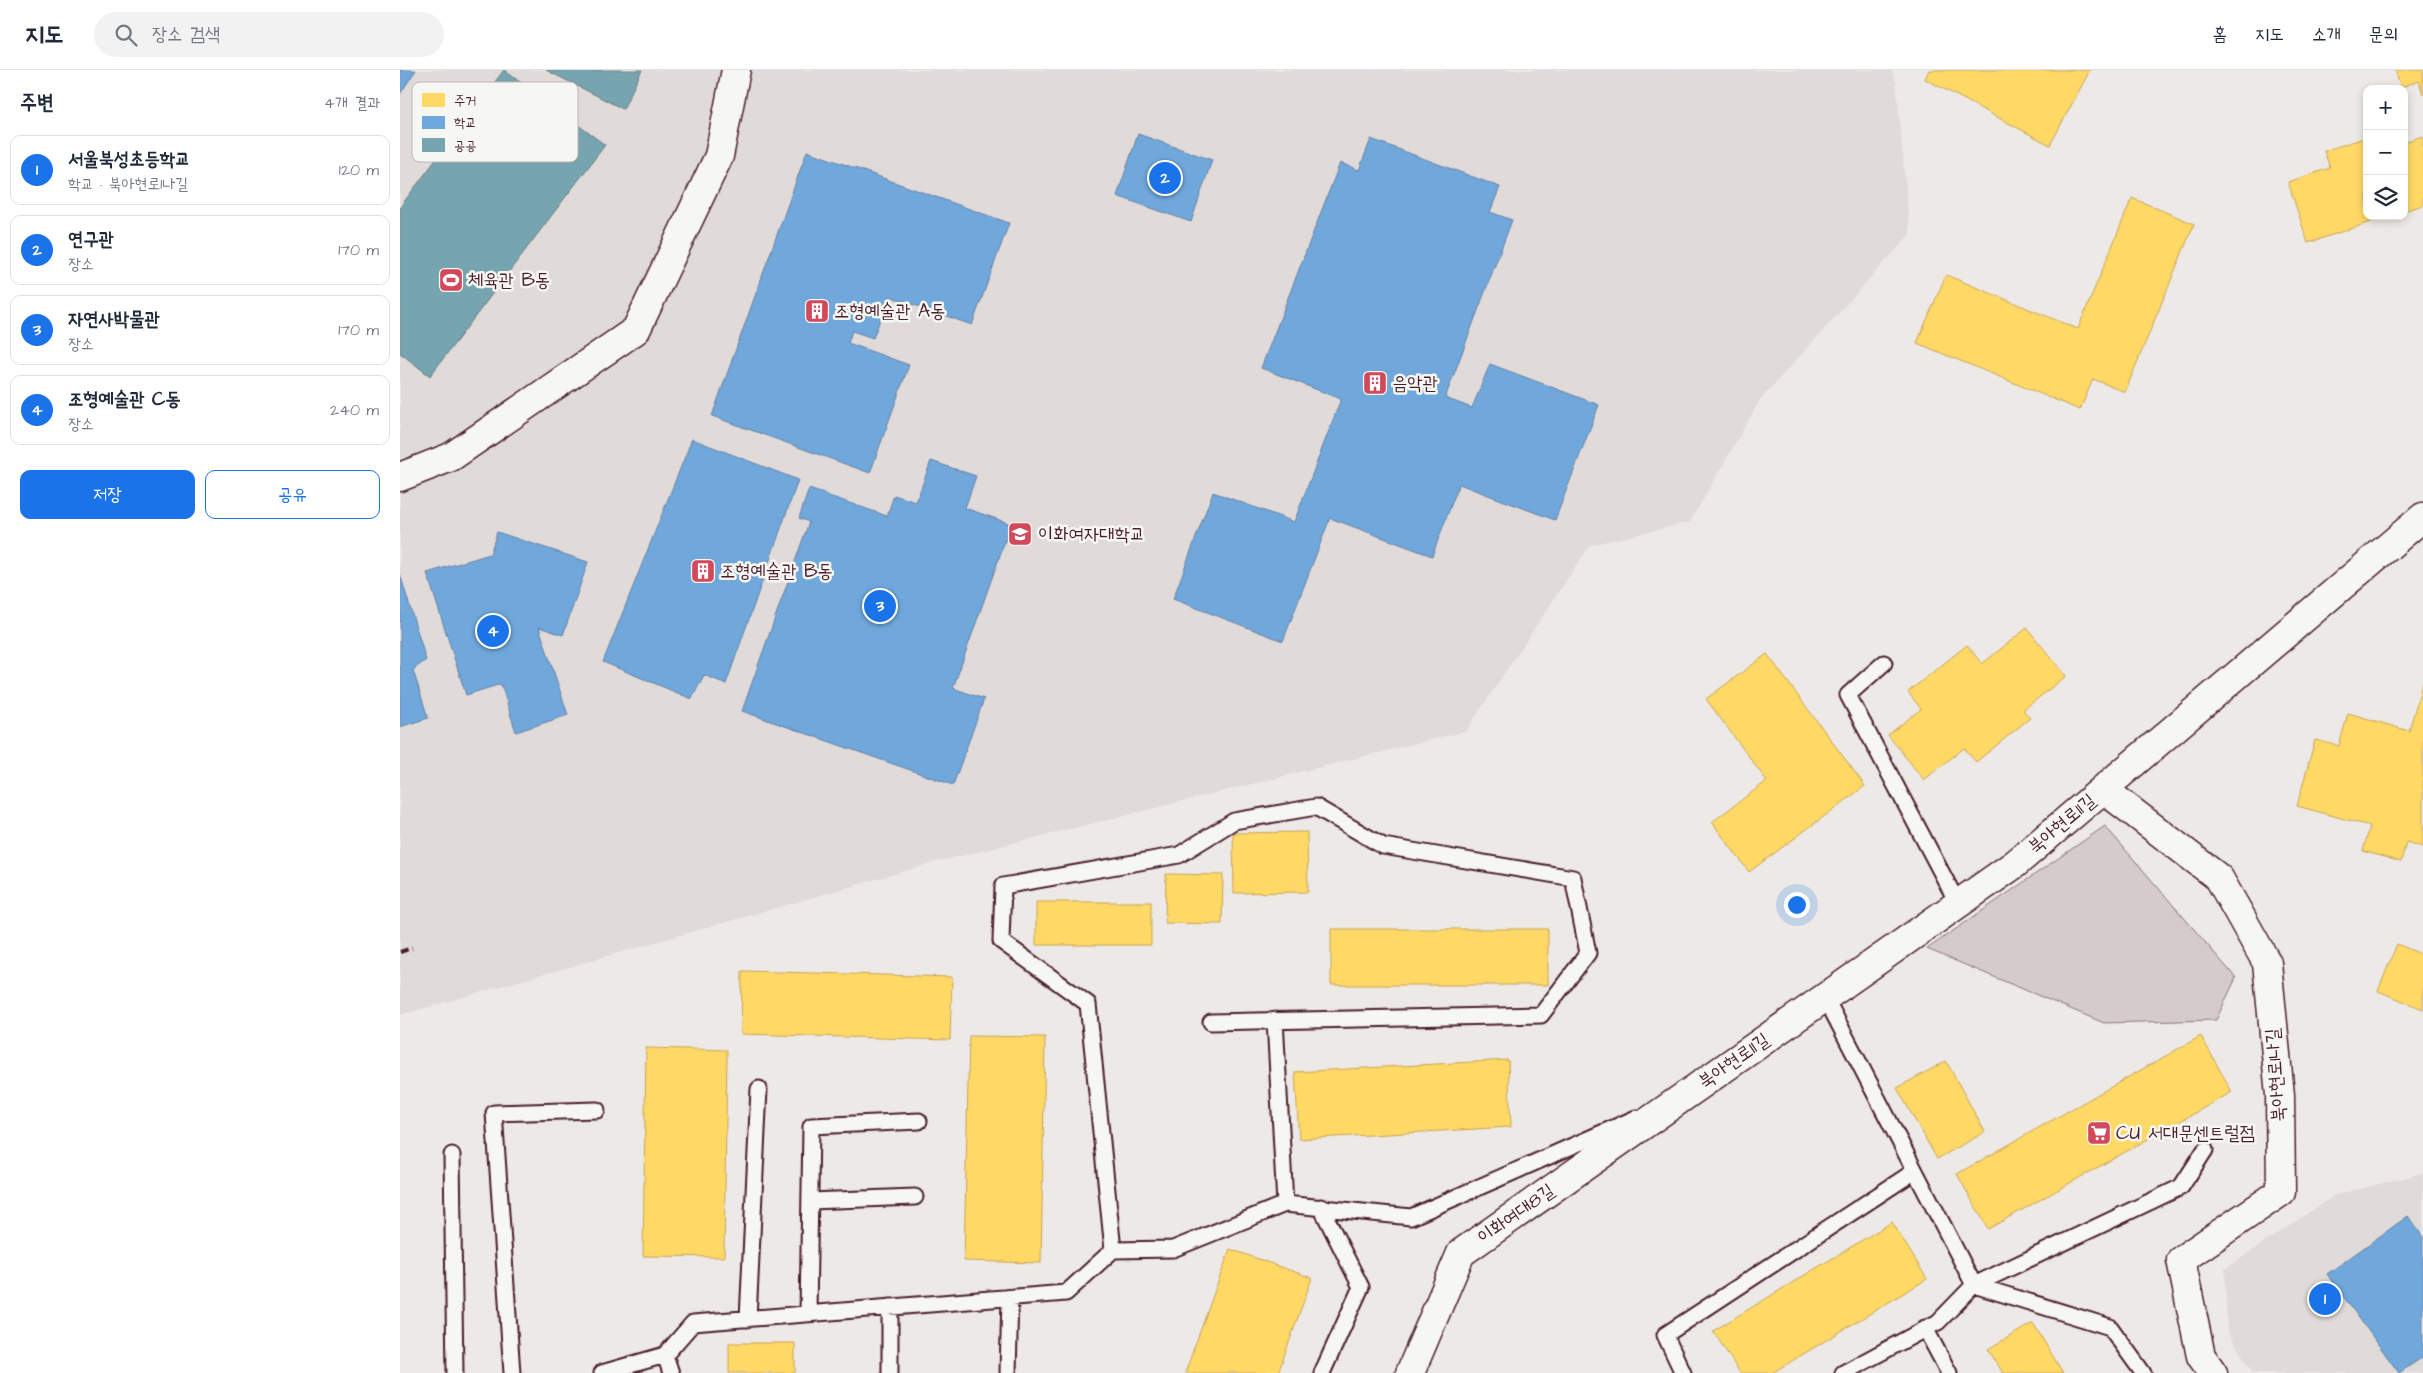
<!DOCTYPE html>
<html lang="ko">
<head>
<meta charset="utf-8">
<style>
	:root { --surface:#fff; --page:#f2f2f3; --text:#1f2937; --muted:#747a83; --line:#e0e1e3; --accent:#1a73e8 }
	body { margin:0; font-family:"Architects Daughter","Poor Story",sans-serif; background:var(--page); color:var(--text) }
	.controls { position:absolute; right:15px; top:15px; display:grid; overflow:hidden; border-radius:10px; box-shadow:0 2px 8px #0003 }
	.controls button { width:45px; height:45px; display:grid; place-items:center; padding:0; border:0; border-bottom:1px solid var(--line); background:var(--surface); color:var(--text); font:25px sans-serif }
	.you { position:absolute; left:1396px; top:834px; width:18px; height:18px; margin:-12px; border:4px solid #fff; border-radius:50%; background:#1a73e8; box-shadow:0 0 0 8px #1a73e833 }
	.badge { display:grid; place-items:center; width:32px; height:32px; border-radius:50%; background:var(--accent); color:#fff; font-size:16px; font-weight:700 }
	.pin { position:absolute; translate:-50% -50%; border:2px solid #fff; box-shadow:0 1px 5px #0006 }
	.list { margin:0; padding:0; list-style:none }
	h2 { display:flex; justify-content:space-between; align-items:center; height:65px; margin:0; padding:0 20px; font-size:21px }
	h2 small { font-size:16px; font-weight:400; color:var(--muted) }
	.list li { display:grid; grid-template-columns:32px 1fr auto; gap:15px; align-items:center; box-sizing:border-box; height:70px; margin:0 10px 10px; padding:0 10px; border:1px solid var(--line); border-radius:10px }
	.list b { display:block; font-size:19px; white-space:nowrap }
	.list p { margin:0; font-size:16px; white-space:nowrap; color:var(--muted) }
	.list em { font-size:16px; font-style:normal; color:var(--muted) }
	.actions { display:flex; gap:10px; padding:15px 20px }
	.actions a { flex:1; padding:11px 0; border:1px solid var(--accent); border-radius:10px; text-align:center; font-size:18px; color:var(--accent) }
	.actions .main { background:var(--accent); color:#fff }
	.icon { flex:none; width:28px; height:28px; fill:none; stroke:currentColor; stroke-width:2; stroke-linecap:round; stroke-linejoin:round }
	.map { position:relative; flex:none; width:2023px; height:1303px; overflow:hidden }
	header { display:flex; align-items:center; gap:30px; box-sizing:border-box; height:70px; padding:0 25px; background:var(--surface); border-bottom:1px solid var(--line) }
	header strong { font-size:24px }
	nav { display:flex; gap:28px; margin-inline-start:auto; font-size:18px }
	.search { width:350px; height:45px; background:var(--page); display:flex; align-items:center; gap:12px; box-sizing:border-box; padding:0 18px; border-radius:28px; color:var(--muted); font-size:19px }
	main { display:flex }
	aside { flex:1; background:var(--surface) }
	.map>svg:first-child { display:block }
	.built { fill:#e0dad8 }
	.green { fill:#d4cbca; stroke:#8f757a }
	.homes { fill:#ffd966; stroke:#c9a154 }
	.schools { fill:#6fa8dc; stroke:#647fa7 }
	.public { fill:#76a5af; stroke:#697d87 }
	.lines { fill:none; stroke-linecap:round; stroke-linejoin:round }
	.service-casing { stroke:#4a1f2b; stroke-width:19 }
	.minor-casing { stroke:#4a1f2b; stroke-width:31 }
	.service { stroke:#f6f6f2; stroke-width:15 }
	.minor { stroke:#f6f6f2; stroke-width:28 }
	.rail { stroke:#4a1f2b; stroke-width:4; stroke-dasharray:8 4; stroke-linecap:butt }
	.labels { text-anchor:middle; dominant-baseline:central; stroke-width:5; stroke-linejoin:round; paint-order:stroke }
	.poi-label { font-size:19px; fill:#4a1f2b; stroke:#f6f6f2; text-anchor:start }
	.street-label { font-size:19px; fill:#4a1f2b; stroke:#f6f6f2 }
	.key { fill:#f6f6f2; stroke:#c2b6b6; stroke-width:1 }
	.key-label { font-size:14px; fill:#4a1f2b }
</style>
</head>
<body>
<header>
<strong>지도</strong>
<div class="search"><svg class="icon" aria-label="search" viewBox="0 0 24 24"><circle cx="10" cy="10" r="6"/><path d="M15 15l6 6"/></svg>장소 검색</div>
<nav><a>홈</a><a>지도</a><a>소개</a><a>문의</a></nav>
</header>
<main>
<aside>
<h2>주변<small>4개 결과</small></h2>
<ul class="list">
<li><span class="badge">1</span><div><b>서울북성초등학교</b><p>학교 · 북아현로1나길</p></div><em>120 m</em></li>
<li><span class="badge">2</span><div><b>연구관</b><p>장소</p></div><em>170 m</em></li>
<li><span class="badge">3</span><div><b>자연사박물관</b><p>장소</p></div><em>170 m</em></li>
<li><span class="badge">4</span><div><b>조형예술관 C동</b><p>장소</p></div><em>240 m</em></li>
</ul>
<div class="actions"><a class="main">저장</a><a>공유</a></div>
</aside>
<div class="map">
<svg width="2023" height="1303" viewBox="0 0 2023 1303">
	<rect width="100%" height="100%" fill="#ece9e6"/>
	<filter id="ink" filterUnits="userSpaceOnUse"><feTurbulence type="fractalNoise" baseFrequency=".02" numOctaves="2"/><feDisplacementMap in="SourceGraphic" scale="10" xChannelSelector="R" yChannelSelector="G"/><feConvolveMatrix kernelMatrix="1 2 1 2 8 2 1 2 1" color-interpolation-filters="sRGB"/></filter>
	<g filter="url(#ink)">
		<!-- built -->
		<path class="built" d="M0 0H1491L1496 12 1510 164 1360 330 1290 452 1190 475 1066 661 536 792 0 945Z
			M2023 1103V1303H1853L1827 1260 1825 1199 1935 1125Z"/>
		<!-- green -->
		<path class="green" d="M1705 756 1836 908 1816 950 1704 953 1527 879Z"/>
		<!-- homes -->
		<path class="homes" d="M1529 0H1690L1650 75 1525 9Z
			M1995 0H2023V24L2019 11 2001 17Z
			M2023 66V135L2004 141V72Z
			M1967 67V146H1989L1908 173 1888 112 1930 98 1924 81Z
			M1732 128 1794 154 1725 322 1693 309 1680 340 1517 273 1546 205 1678 259Z
			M1627 558 1666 606 1623 640 1630 648 1576 692 1564 678 1524 710 1488 665 1521 639 1508 622 1567 575 1582 594Z
			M1367 584 1465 716 1349 802 1312 752 1367 711 1306 629Z
			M2023 611V777L2006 772 2001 792 1963 781 1970 756 1897 736 1915 670 1939 676 1948 643 2009 661Z
			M907 762 908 822 834 823 833 763Z
			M766 804 823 805 822 854 765 853Z
			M636 832H751V875H636Z
			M931 859H1148V915H931Z
			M1997 874 2023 885V939L1978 921Z
			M342 901 552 907 550 970 341 964Z
			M569 966 645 967 641 1193 564 1191Z
			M1801 966 1832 1022 1588 1159 1557 1104Z
			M246 978 327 980 324 1187 243 1186Z
			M1108 990 1111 1057 899 1069 895 1002Z
			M1546 991 1585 1062 1537 1089 1497 1018Z
			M1492 1152 1527 1209 1372 1303H1340L1313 1261Z
			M830 1179 912 1208 878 1303H785Z
			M1633 1253 1663 1303H1603L1588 1279Z
			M329 1273H395V1303H329Z"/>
		<!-- schools -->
		<path class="schools" d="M0 0H16L0 24Z
			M738 64 812 90 791 152 717 126Z
			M971 69 1100 117 1090 142 1112 150 1045 328 1072 338 1090 294 1199 335 1155 450 1059 414 1032 486 930 448 883 571 773 529 813 422 894 452 941 329 861 298 940 93 959 100Z
			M407 81 609 153 572 255 489 226 473 268 452 261 448 273 509 295 470 403 312 346Z
			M292 369 398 410 326 614 304 605 292 629 203 592Z
			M531 391 576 406 565 438 611 454 553 618 584 629 553 715 342 641 409 452 399 448 409 419 487 446 494 425 516 432Z
			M97 462 188 492 163 565 139 557 168 645 116 662 101 614 66 625 27 503 90 484Z
			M0 504 26 590 13 600 28 648 0 657Z
			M2008 1146 2023 1167V1287L1999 1303 1927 1204Z"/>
		<!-- public -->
		<path class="public" d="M104 0 205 75 30 306 0 283V137Z
			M146 0H242L223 39Z"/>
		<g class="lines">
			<defs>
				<path id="service" d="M1484 593 1448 625 1558 834
					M1425 927 1574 1215 1781 1117 1805 1080
					M875 950 885 1134
					M52 1085 55 1303
					M410 1131 515 1127
					M921 1137 961 1217 922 1303
					M713 1180 688 934 601 871 603 816 779 785 834 751 916 737 983 776 1173 808 1188 883 1141 945 811 952
					M490 1237V1303
					M408 1244 411 1056 519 1051
					M348 1249 359 1019
					M1525 1258 1549 1303
					M265 1285 271 1303
					M112 1303 94 1043 197 1040
					M202 1303 265 1285 293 1253 666 1223 713 1180 773 1179 885 1134 1011 1147 1236 1048
					M608 1303 610 1228
					M1283 1303 1265 1265 1515 1101
					M1443 1303 1538 1252 1574 1215 1710 1257 1743 1303"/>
				<path id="minor" d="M0 407 51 387 236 260 319 86 336 0
					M1703 719 1819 808 1867 893 1880 1025 1881 1122 1781 1190 1801 1286 1813 1303
					M1010 1303 1061 1183 1615 794 2023 447"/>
			</defs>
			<!-- service casing -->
			<use href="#service" class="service-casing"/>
			<!-- minor casing -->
			<use href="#minor" class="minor-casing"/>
			<!-- service -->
			<use href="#service" class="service"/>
			<!-- minor -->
			<use href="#minor" class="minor"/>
			<!-- rail -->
			<path class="rail" d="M0 882 12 878"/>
		</g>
	</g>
	<!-- icons -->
	<defs>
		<symbol id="stadium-square" viewBox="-11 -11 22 22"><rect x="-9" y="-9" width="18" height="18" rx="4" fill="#d1495b" stroke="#f6f6f2"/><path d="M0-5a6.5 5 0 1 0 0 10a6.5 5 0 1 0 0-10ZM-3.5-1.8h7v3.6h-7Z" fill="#fff"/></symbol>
		<symbol id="building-square" viewBox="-11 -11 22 22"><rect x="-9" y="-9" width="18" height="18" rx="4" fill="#d1495b" stroke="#f6f6f2"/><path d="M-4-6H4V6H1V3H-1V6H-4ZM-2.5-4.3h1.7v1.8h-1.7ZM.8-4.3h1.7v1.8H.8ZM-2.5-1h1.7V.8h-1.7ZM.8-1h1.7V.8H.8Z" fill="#fff"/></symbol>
		<symbol id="university-square" viewBox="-11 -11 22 22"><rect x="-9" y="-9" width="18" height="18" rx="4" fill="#d1495b" stroke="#f6f6f2"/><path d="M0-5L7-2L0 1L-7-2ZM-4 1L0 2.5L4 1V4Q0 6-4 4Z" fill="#fff"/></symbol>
		<symbol id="supermarket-square" viewBox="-11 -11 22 22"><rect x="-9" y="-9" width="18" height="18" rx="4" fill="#d1495b" stroke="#f6f6f2"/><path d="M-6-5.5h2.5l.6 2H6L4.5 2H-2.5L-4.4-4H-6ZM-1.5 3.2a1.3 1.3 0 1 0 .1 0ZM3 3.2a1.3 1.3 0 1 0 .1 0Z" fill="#fff"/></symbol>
	</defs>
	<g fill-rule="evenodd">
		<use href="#stadium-square" x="37" y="196" width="28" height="28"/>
		<use href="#building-square" x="403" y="227" width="28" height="28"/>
		<use href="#building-square" x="961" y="299" width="28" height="28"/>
		<use href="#university-square" x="606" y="450" width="28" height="28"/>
		<use href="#building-square" x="289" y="487" width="28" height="28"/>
		<use href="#supermarket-square" x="1685" y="1049" width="28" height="28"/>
	</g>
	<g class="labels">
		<!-- poi labels -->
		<g class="poi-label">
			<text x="68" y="210">체육관 B동</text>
			<text x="434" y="241">조형예술관 A동</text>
			<text x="992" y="313">음악관</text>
			<text x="638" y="464">이화여자대학교</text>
			<text x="320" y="501">조형예술관 B동</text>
			<text x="1716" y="1063">CU 서대문센트럴점</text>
		</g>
		<!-- street labels -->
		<g class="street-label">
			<text transform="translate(1662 754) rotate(-40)">북아현로11길</text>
			<text transform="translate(1334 991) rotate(-35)">북아현로11길</text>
			<text transform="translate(1876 1005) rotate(-94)">북아현로1나길</text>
			<text transform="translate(1116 1144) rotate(-35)">이화여대8길</text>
		</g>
	</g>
	<!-- legend -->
	<rect x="12" y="12" width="166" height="80" rx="8" class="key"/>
	<rect x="22" y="23" width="23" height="14" fill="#ffd966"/>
	<rect x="22" y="46" width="23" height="13" fill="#6fa8dc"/>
	<rect x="22" y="68" width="23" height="14" fill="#76a5af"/>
	<g class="key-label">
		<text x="54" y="35">주거</text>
		<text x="54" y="57">학교</text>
		<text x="54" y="80">공공</text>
	</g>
</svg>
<div class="controls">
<button>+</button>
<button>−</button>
<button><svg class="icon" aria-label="layers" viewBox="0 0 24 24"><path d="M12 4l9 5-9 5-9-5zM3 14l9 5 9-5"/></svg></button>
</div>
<div class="you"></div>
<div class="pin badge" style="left:1925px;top:1229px">1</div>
<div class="pin badge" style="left:765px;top:108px">2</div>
<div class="pin badge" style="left:480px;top:536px">3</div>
<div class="pin badge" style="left:93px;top:561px">4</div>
</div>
</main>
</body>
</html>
